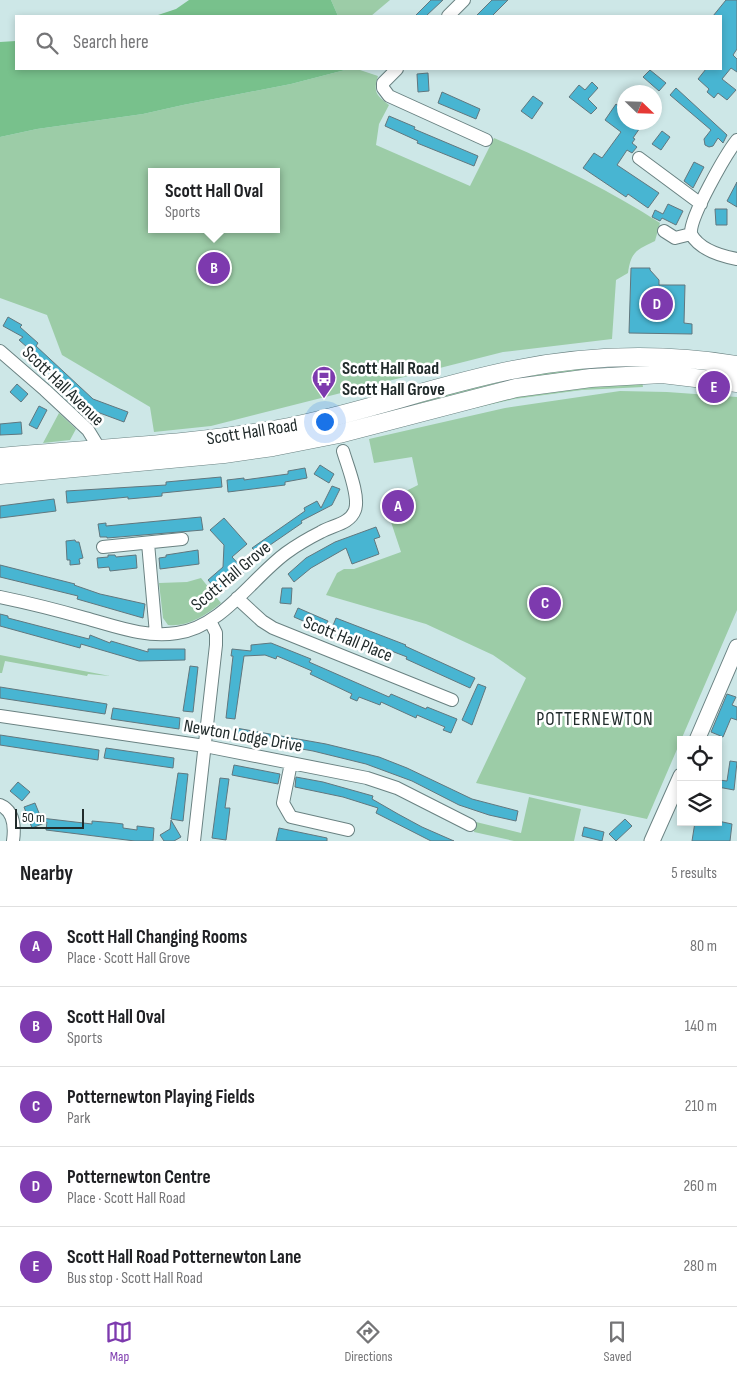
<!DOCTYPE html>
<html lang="en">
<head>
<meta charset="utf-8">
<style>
	:root { --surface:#fff; --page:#f2f2f2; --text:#202124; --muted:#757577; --line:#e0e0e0; --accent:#7d3aae }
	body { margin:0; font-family:"Sofia Sans Condensed",sans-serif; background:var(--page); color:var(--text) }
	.controls { position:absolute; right:15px; bottom:15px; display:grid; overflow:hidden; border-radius:0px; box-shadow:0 2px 8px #0003 }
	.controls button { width:45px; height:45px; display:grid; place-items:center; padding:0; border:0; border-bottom:1px solid var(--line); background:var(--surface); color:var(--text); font:25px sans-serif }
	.compass { position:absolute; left:617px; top:85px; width:45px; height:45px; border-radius:50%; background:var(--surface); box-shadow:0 2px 8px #0003; rotate:113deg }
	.scale { position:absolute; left:15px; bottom:12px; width:69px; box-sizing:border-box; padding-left:5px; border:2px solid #212b2b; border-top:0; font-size:14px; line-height:18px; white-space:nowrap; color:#212b2b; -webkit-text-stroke:4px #fff; paint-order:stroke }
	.you { position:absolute; left:324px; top:421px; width:18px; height:18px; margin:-12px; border:4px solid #fff; border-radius:50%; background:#1a73e8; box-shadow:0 0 0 8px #1a73e833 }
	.badge { display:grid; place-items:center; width:32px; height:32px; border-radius:50%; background:var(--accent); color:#fff; font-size:16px; font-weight:700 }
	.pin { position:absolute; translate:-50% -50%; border:2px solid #fff; box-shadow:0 1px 5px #0006 }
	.popup { position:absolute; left:148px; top:168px; width:132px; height:65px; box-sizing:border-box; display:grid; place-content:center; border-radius:0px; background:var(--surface); filter:drop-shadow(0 1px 4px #0005); font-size:16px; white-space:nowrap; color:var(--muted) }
	.popup b { font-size:19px; color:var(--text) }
	.popup::after { content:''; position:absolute; left:50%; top:100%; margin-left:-10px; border:10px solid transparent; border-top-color:var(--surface) }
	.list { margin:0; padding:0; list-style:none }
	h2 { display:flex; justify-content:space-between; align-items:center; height:65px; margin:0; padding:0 20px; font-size:21px }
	h2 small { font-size:16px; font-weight:400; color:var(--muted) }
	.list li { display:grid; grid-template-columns:32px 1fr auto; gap:15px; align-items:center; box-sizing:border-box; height:80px; padding:0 20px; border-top:1px solid var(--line) }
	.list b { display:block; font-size:19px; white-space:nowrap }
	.list p { margin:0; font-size:16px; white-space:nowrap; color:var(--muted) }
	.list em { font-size:16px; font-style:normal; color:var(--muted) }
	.icon { flex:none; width:28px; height:28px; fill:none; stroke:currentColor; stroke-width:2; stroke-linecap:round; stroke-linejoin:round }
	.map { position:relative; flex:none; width:737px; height:841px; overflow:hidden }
	.search { position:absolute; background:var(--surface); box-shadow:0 2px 8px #0003; left:15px; right:15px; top:15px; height:55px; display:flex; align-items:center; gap:12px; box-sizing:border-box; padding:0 18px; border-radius:0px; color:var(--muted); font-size:19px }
	.sheet { height:465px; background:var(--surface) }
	nav { display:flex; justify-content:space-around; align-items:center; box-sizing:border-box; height:70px; border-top:1px solid var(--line); background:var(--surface); font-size:14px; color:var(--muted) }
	nav a { display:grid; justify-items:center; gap:2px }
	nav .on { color:var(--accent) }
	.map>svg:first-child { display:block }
	.green { fill:#9ccca7; fill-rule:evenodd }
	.forest { fill:#78c18c }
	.building { fill:#48b5d2; stroke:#61777e }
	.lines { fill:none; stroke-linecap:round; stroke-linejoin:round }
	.minor-casing { stroke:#6a8282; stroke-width:14 }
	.major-casing { stroke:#6a8282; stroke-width:17 }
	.highway-casing { stroke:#6a8282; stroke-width:19 }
	.minor { stroke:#fff; stroke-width:12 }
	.major { stroke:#fff; stroke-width:15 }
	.highway { stroke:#fff; stroke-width:18 }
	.labels { text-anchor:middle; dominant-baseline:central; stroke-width:5; stroke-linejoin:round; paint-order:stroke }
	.poi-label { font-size:18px; font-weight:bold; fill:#212b2b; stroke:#fff; text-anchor:start }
	.street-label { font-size:18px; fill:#212b2b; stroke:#fff }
	.neighbourhood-label { font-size:19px; letter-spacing:1px; fill:#212b2b; stroke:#fff }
</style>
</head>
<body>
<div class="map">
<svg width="737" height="841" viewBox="0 0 737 841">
	<rect width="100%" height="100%" fill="#cde7e7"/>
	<!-- green -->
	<path class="green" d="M331 0H390L371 16H338Z
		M345 70H360L378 76C373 92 376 95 389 105L379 124 376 145 470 186 494 138C551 162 608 189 660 223L655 241C637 250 631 251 628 273L616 280 612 339 503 352 211 426 154 432 150 407 62 355 47 315 0 298V137L37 129 143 114 183 105 291 84ZM152 172H276V229H152Z
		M593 366 594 370 492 385 392 411 390 409 491 380Z
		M642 381 643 387 582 390 514 399 462 411 512 394Z
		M620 391 667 392 737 397V610L647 819 476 783 526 678 493 655 426 624 326 595 337 573 344 569H354L401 552 391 522 411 513 406 491 418 485 412 457 374 463 369 439 505 408Z
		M59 413 76 429 70 440 43 443Z
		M201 578 221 603C205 616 188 627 168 625L163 618 159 583 187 582Z
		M0 655 110 676 88 674 87 676 5 661 2 673H0Z
		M529 797 581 809 574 841H514L474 832 476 822 521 833Z"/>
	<!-- forest -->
	<path class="forest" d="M189 0H331L338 16H155L176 9Z
		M16 41V69H345V70L291 84 183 105 143 114 37 129 0 137V42Z"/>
	<!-- building -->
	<path class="building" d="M431 0H443L426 16H415Z
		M492 0H508L492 16H476Z
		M726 0H737V49L733 55 737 59V72L731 68 722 79 736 90 727 100 718 93 714 98 707 92 709 89 698 79 706 69H721V16H713Z
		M650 70 666 83 659 91 643 77Z
		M428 73 429 91 418 92 417 74Z
		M592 82 598 88 588 99 597 108 591 114 569 97 579 85 585 90Z
		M676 88 727 135 723 143 718 138 713 146 709 147 705 145 704 139 711 130 670 95Z
		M442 92 480 109 476 119 438 103Z
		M533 96 543 103 532 119 521 111Z
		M616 104 624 110V122H644L633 138 635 139 632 143 637 147 632 153 627 150 617 165 659 193 648 208 628 194 626 197 583 168 594 153 602 158 621 132 605 120Z
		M389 116 415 127 414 129 478 156 474 166 417 143 418 141 385 126Z
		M662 131 670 137 661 150 652 144Z
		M694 162 704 167 693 188 684 181Z
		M737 182V207L727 201Z
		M668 204 683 211 676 225 662 218 660 221 652 217 655 210 663 214Z
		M715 209H727V225H716Z
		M631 268H650V270L659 280V285H685L684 323 692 324V334L629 333Z
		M8 317 22 325 20 327 38 343 36 346 93 399 128 412 124 422 89 409 80 400 35 358 37 356 19 340 23 337 3 326Z
		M17 384 28 394 21 402 10 392Z
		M39 406 47 410 37 429 29 425Z
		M21 422 22 434 0 435V424Z
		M320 465 334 474 329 483 314 474Z
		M305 468 307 478 285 482V485L228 492 227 480 244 478V480L288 474V471Z
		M221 477 222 487 162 493V496L128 499V497L67 503 66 491 166 485V482Z
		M332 486 340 489 332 505 301 521 302 523 270 545 259 555 252 548 305 511 304 508 317 501 321 508Z
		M402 496V501L407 500 410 510 405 511 406 516 396 518 395 513 390 514 388 504 393 503 392 498Z
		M54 499 56 511 0 518V506Z
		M201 517 203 530 107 538V537H100L98 524 106 523V526Z
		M224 518 247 544 232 557 245 571 220 594 208 580 223 567 224 545 210 530Z
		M376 527 380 537 374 539 379 554 352 564 346 548 311 568 294 582 288 574 306 558 335 542Z
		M75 540 76 542H79L83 558 79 559 80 564 70 565V560H67L66 541Z
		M198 550 199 564 160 569 159 558 166 557V555Z
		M108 555H115L116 557 136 555 137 568 110 571 109 567 98 568 97 558 108 557Z
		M0 565 75 584 74 585 100 594 145 604 143 618 77 599 78 596 0 577Z
		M282 588H292L291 604 280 603Z
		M298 608 328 621 324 630 294 617Z
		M0 614 8 616V618L89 639 90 635 110 643 111 641 148 652V649H185V660L139 661 81 644 80 648 0 626Z
		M336 618 406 645 405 646 475 678 470 688 406 659 407 657 394 652 362 638 361 641 332 628Z
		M271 643 311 659 309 662 389 697 391 694 426 709 427 707 457 719 451 733 443 730 445 727 417 715 416 718 381 702 380 705 359 697 357 701 350 698 352 694 310 674 312 671 277 656 276 659 265 655 244 656 235 719 226 718 233 656H231L232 649 251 651V645Z
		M190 666 198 667 193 712 183 711Z
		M478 684 486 687 472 725 462 720Z
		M0 687 107 704 105 714 0 698Z
		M727 694 736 697 732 705 737 707V720L731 718 723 737 711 732Z
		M113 708 180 718 179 729 111 719Z
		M236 728 326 744 379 757 407 768 472 799 518 811 516 821 489 815 459 805 412 781 366 764 313 751 235 737Z
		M0 735 99 750 98 760 0 745Z
		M106 748 174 758 173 768 104 758Z
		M730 761 737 762 734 790 718 787 719 780 727 781Z
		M234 765 280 774 278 784 232 775Z
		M178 773 188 774 183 821 171 819Z
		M296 777 323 782 373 796 372 799 398 814 422 827 454 841H431L376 813 378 808 343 797 295 787Z
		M220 778 229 779 225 808H230L226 840 212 838Z
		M18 782 30 792 22 801 10 791Z
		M35 803 41 818 92 824V821L115 823 123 824V828L137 830V826L154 828 153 841H135L46 830 47 822 32 828 24 807Z
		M625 819 632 826 616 841 609 834Z
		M171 820 181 837 174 841H164L160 835 170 829Z
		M718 821 732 824 730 841H692L695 822Z
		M584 827 604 832 602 841 582 836Z
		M279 828 327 838V841H276Z"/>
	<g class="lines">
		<defs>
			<path id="minor" d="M448 16 464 0
				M397 69 383 83V88L389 96 486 140
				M639 158 701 204
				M664 231 675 238 691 234C699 249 721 256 737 259
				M691 234C689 218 726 154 737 140
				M0 351 45 390 88 430 99 448
				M148 543 156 634
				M103 547 182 539
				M0 597C29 603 57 610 85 618 115 626 145 638 177 633 222 627 252 578 286 553 297 545 309 538 321 532 333 525 350 524 355 510 360 496 347 465 343 451
				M237 598 262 621 273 628 452 700
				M0 716 205 746 367 778 397 788 470 825
				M291 763 283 803 291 817 348 830
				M0 805C14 811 15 827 13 841
				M194 841 216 645V633L210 621"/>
			<path id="major" d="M697 740 737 647
				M652 841 681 776"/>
			<path id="highway" d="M0 457C96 448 194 445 289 427 364 412 437 385 512 370 586 355 663 353 737 365
				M0 475 224 454 273 447 339 434 516 388 591 378 662 374 737 383"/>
		</defs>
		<!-- minor casing -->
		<use href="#minor" class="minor-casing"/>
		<!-- major casing -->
		<use href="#major" class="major-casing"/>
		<!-- highway casing -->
		<use href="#highway" class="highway-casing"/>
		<!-- minor -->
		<use href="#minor" class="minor"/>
		<!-- major -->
		<use href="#major" class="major"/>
		<!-- highway -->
		<use href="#highway" class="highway"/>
	</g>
	<!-- icons -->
	<defs>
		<symbol id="bus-pin" viewBox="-11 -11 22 30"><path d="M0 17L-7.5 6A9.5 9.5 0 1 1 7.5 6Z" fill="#7d3aae" stroke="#fff"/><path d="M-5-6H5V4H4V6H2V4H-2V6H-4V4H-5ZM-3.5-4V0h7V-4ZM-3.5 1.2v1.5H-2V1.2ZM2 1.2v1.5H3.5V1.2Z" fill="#fff"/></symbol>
	</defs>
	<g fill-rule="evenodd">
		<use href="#bus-pin" x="310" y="364" width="28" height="38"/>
	</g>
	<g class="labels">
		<!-- poi labels -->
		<g class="poi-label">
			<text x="342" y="368">Scott Hall Road<tspan x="342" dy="21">Scott Hall Grove</tspan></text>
		</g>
		<!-- street labels -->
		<g class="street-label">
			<text transform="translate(63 386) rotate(44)">Scott Hall Avenue</text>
			<text transform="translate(252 432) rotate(-9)">Scott Hall Road</text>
			<text transform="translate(231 576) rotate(-40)">Scott Hall Grove</text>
			<text transform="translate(348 639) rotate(22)">Scott Hall Place</text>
			<text transform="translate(243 736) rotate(10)">Newton Lodge Drive</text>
		</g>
		<!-- neighbourhood labels -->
		<g class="neighbourhood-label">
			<text x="595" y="719">POTTERNEWTON</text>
		</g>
	</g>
</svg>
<div class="controls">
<button><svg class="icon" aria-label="locate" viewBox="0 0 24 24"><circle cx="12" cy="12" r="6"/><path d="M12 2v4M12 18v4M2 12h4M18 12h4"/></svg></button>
<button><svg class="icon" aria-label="layers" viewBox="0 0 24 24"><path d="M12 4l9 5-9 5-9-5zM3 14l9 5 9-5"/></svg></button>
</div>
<svg class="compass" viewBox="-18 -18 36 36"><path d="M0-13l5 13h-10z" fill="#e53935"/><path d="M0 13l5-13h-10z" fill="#757577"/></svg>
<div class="scale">50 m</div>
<div class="you"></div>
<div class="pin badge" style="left:398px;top:506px">A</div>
<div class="pin badge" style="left:214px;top:268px">B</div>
<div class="popup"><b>Scott Hall Oval</b>Sports</div>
<div class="pin badge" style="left:545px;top:603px">C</div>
<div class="pin badge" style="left:657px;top:304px">D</div>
<div class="pin badge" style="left:714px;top:387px">E</div>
<div class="search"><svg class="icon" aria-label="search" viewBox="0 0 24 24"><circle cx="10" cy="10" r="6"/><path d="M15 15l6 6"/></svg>Search here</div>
</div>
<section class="sheet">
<h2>Nearby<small>5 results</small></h2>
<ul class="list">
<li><span class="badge">A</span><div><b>Scott Hall Changing Rooms</b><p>Place · Scott Hall Grove</p></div><em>80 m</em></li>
<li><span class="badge">B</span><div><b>Scott Hall Oval</b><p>Sports</p></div><em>140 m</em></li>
<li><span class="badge">C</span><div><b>Potternewton Playing Fields</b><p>Park</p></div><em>210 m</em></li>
<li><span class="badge">D</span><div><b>Potternewton Centre</b><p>Place · Scott Hall Road</p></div><em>260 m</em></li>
<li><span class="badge">E</span><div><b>Scott Hall Road Potternewton Lane</b><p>Bus stop · Scott Hall Road</p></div><em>280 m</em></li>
</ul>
</section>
<nav>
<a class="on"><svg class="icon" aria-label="map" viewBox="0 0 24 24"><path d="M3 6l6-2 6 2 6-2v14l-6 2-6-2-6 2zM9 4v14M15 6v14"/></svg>Map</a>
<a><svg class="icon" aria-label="directions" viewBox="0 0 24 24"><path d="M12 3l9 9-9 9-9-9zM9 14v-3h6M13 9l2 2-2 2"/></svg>Directions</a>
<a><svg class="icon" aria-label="saved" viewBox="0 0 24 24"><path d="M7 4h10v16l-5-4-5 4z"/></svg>Saved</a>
</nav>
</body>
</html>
